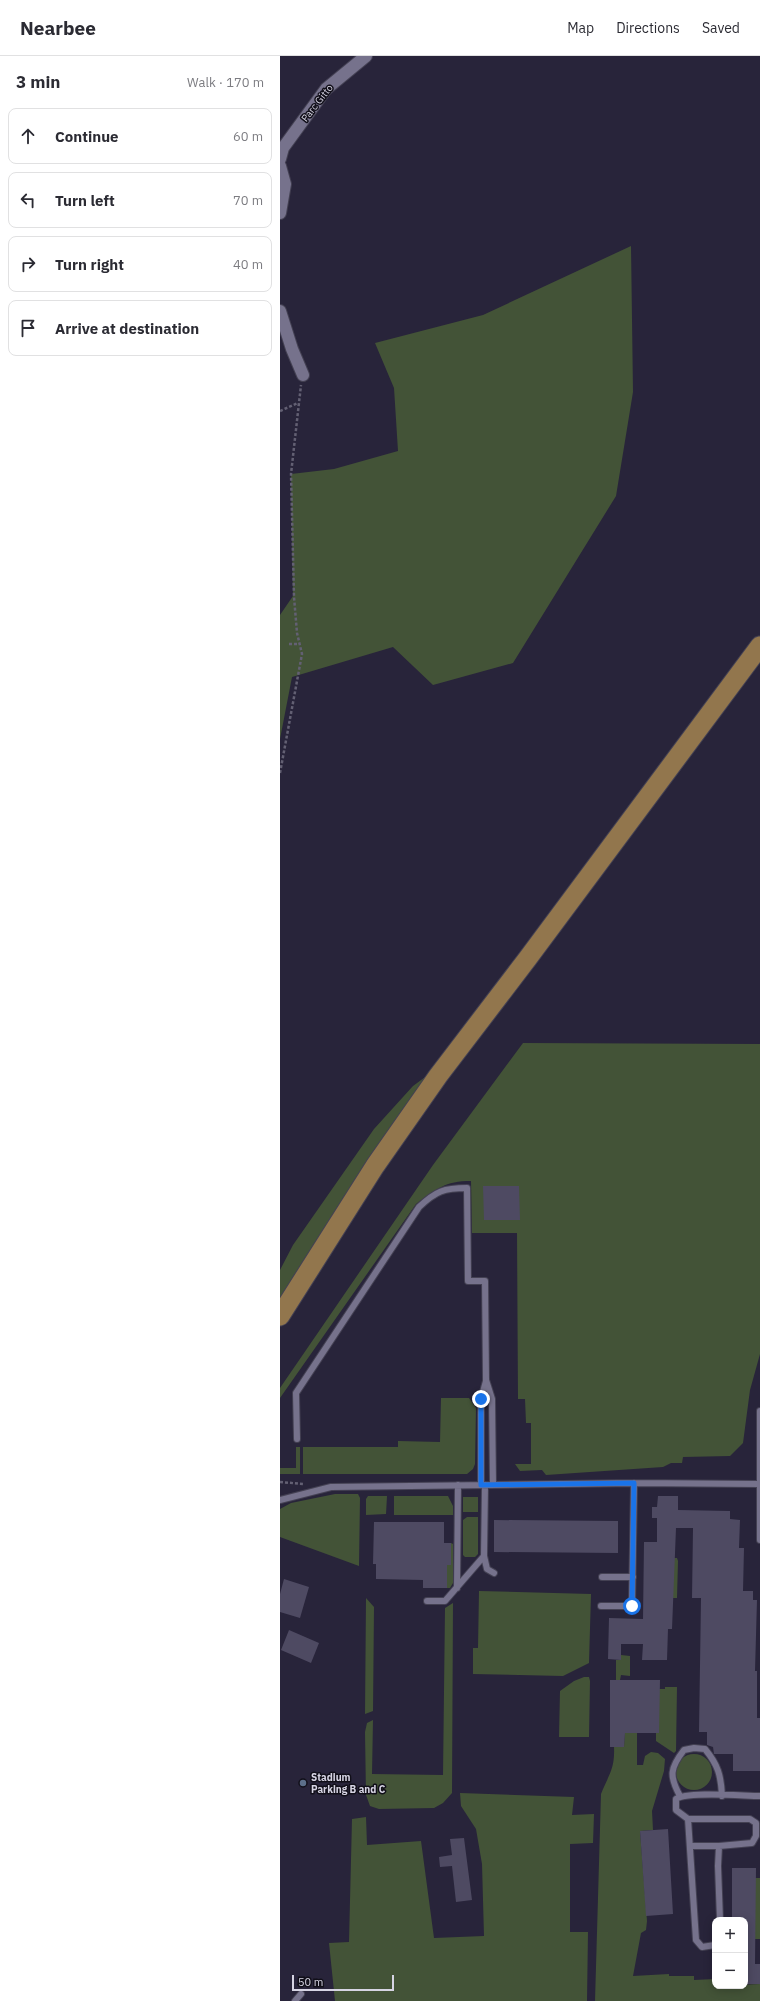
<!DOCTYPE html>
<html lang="en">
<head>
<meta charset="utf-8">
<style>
	:root { --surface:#fff; --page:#f7f7f7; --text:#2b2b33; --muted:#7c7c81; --line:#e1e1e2 }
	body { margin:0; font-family:"IBM Plex Sans",sans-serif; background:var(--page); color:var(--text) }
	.controls { position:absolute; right:12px; bottom:12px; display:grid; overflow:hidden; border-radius:8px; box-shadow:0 2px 10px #0003 }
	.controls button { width:36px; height:36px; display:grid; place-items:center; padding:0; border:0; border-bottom:1px solid var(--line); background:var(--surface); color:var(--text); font:20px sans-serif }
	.scale { position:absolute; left:12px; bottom:10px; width:102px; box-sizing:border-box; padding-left:4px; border:2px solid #d7d5e4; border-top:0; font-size:11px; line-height:14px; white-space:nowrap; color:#d7d5e4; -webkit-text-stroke:3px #110f19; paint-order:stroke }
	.stop { position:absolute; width:12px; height:12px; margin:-9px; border:3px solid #1a73e8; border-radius:50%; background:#fff }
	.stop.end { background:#1a73e8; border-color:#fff; box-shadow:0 1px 4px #0008 }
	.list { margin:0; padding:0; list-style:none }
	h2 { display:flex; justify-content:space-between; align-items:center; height:52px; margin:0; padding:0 16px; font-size:17px }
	h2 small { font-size:13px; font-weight:400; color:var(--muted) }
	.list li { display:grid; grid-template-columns:26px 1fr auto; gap:12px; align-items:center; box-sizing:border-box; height:56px; margin:0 8px 8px; padding:0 8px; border:1px solid var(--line); border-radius:8px }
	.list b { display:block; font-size:15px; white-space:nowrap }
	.list em { font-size:13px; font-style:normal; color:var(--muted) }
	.icon { flex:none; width:22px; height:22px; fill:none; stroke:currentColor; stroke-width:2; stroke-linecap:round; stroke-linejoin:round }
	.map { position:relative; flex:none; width:480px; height:1945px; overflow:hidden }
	header { display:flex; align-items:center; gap:24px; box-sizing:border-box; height:56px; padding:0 20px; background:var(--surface); border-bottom:1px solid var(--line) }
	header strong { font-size:19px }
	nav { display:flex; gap:22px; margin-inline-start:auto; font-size:14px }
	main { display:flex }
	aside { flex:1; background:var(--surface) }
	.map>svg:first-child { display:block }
	.green { fill:#435337 }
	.building { fill:#4e4a62 }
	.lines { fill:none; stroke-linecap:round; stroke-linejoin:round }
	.service-casing { stroke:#444153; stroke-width:8 }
	.minor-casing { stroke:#444153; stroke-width:14 }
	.primary-casing { stroke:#444153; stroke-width:21 }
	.path { stroke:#636073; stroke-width:2.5; stroke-dasharray:3 2; stroke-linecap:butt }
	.service { stroke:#76728c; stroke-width:6 }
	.minor { stroke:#76728c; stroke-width:12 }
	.primary { stroke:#92764d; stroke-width:19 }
	.route { stroke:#1a73e8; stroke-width:5 }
	.service-dot { fill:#5c6f8a; stroke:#110f19; stroke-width:1.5 }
	.labels { text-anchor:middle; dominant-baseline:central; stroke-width:3; stroke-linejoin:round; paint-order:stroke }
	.street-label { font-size:10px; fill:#d7d5e4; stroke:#110f19 }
	.poi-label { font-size:10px; font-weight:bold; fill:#d7d5e4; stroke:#110f19; text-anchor:start }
</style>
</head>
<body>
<header>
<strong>Nearbee</strong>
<nav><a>Map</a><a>Directions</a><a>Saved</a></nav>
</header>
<main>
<aside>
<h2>3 min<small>Walk · 170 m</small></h2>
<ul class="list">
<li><svg class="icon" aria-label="ahead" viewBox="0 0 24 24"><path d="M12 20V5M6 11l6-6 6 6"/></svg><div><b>Continue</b></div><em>60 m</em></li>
<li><svg class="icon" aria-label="left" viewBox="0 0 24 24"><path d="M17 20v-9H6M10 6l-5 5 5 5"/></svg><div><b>Turn left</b></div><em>70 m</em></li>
<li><svg class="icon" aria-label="right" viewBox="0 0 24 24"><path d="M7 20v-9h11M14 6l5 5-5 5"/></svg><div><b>Turn right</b></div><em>40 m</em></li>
<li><svg class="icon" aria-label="arrive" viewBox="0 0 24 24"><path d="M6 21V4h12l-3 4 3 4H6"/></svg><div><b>Arrive at destination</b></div></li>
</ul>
</aside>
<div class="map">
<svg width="480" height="1945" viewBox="0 0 480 1945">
	<rect width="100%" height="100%" fill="#28243a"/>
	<!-- green -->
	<path class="green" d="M351 190 353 336 336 440 233 607 153 629 113 591 12 621 0 683V559L13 540 11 418 54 413 118 395 114 332 95 287 203 259Z
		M243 987 480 988V1298L470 1334 463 1387 450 1400 403 1401 402 1407H391L383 1411 266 1419 262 1414 240 1415 235 1408H251V1367H246L245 1343H238L237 1177H192L191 1125C165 1125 156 1133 136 1148L0 1342V1332L153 1109Z
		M156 1013 0 1245V1214L13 1189 94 1073 133 1030Z
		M161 1342H189L196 1352 195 1408 193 1413 187 1418H23V1391H118V1385L160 1386Z
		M16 1391H20V1418H0V1412H16Z
		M55 1438H78L80 1442 79 1510 0 1481V1453L11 1447Z
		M88 1440H107L106 1458 86 1459V1443Z
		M114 1440H168L173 1450V1459H114Z
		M183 1441H198V1456H183Z
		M187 1461H198V1498L195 1501H185L183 1499V1464Z
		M171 1487 173 1488V1527L170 1532H167V1509H171Z
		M393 1502H397L398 1505 397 1542H392Z
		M199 1535 311 1538 309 1607 283 1620 193 1618V1592H198Z
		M86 1542 94 1551 93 1655 85 1658Z
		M173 1547 172 1737 163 1747 154 1752 99 1753 90 1750 86 1739 85 1676 87 1667 93 1664 92 1718 163 1719 165 1552Z
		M341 1599 350 1600V1620L341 1619 340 1624H336V1604H341Z
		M304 1621H309L310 1625 309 1681H279L280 1635 294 1625Z
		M385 1631H397L396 1695 394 1697 376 1685V1677H379V1633H385Z
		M345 1671 357 1677V1709H363L365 1700 371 1696 378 1697 385 1703 384 1715 372 1755 373 1774 360 1775 367 1865 366 1874 361 1877 353 1920 389 1918V1920H414V1924L435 1923V1930L480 1928V1945H315L321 1738C329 1718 335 1713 334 1691H344Z
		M396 1716a18 18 0 1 1 36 0a18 18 0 1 1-36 0Z
		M180 1737 294 1741 292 1759 314 1758 313 1787 290 1788V1876H308L307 1945H55L49 1887 69 1886 72 1763 86 1761 87 1789 141 1785 154 1882 204 1880 202 1808 196 1773 181 1750Z
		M475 1822H480V1883H475Z"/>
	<!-- building -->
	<path class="building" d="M203 1130H239L240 1164H204Z
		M378 1440H398V1454L450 1455V1463L460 1464 459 1492H464L463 1535H473V1544H477L475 1615H477V1662H480V1715H453V1698H434L433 1691 427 1689V1676H419L421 1542H412L413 1472H396L392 1573H388L387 1604H362L363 1588H341V1604L328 1603 329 1562 363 1563 364 1486H377V1462H372V1451H377Z
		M214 1464 338 1465V1497L214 1496Z
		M94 1466H164V1487H171V1509H167V1532H143V1524L96 1523V1508H93Z
		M4 1523 29 1531 20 1562 0 1556V1538Z
		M9 1574 39 1587 31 1607 1 1594Z
		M330 1624H380L379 1677H345L344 1691H330Z
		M388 1773 393 1858 366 1860 360 1775Z
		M184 1782 192 1844 176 1846 172 1810 160 1811 159 1801 172 1799 170 1783Z
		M452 1812H476L475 1908H480V1928H465V1864H452Z"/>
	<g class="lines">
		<defs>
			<path id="service" d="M480 1355V1484
				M17 1383 16 1337 139 1151C156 1135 164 1132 187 1132L188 1225H205L206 1324 212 1343 213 1429
				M201 1429V1343L206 1325
				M0 1444 51 1431 354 1427 479 1428
				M204 1500 207 1513 214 1517
				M322 1521H353
				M177 1532 178 1429
				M147 1545H165L204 1500 205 1429
				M321 1550H352L354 1427
				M400 1740C389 1720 390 1712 404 1694L414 1692 425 1693C438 1709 441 1719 442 1740
				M408 1763 416 1884 422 1891 435 1889
				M410 1790H439
				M440 1864 438 1810 439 1790 472 1787 476 1780V1767L470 1763H408L396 1754V1743C407 1735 464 1740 480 1740
				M15 1945 21 1938"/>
			<path id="minor" d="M0 103 3 92 46 33 86 0
				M0 110 5 128 0 157
				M0 255 12 293 23 319"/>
			<path id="primary" d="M0 1260 95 1110 158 1020 248 902 480 590"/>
		</defs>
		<!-- service casing -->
		<use href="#service" class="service-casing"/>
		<!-- minor casing -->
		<use href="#minor" class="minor-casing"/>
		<!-- primary casing -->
		<use href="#primary" class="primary-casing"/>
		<!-- path -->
		<path class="path" d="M0 355 18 347
			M9 588H20
			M0 717 22 598 17 577 14 541 11 418 21 329
			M0 1426 23 1428"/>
		<!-- service -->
		<use href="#service" class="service"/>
		<!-- minor -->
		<use href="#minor" class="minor"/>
		<!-- primary -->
		<use href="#primary" class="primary"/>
	</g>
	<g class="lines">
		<!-- route -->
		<path class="route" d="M201 1343V1429L354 1427 352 1550"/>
	</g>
	<!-- markers -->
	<circle class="service-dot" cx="23" cy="1727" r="4"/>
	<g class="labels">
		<!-- street labels -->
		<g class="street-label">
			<text transform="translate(37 47) rotate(-52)">Parc Gitto</text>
		</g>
		<!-- poi labels -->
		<g class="poi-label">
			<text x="31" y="1721">Stadium<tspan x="31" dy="12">Parking B and C</tspan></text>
		</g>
	</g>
</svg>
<div class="controls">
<button>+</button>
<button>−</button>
</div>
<div class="scale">50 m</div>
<div class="stop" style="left:352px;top:1550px"></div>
<div class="stop end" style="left:201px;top:1343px"></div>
</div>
</main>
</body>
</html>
